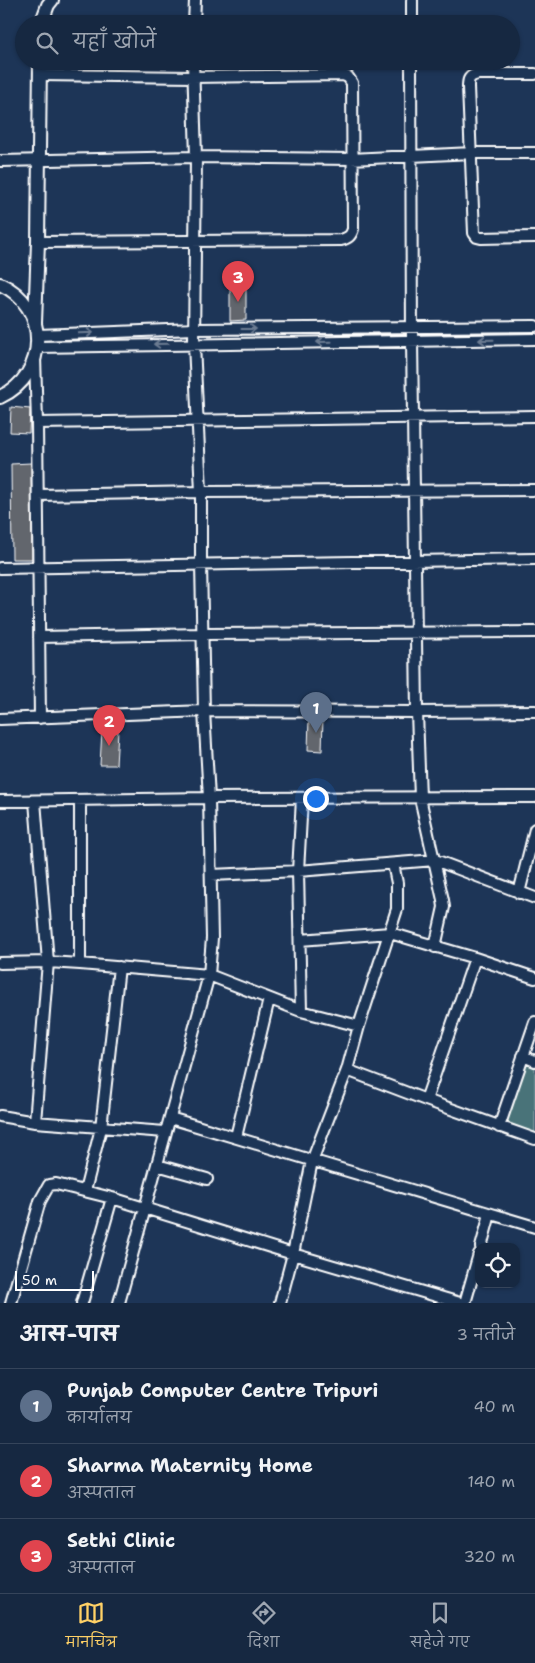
<!DOCTYPE html>
<html lang="hi">
<head>
<meta charset="utf-8">
<style>
	:root { --surface:#162841; --page:#23344c; --text:#f1f3f6; --muted:#9ea6b1; --line:#35445a; --accent:#ffd166 }
	body { margin:0; font-family:"Shantell Sans","Playpen Sans Deva",sans-serif; background:var(--page); color:var(--text) }
	.controls { position:absolute; right:15px; bottom:15px; display:grid; overflow:hidden; border-radius:10px; box-shadow:0 1px 4px #0004 }
	.controls button { width:45px; height:45px; display:grid; place-items:center; padding:0; border:0; border-bottom:1px solid var(--line); background:var(--surface); color:var(--text); font:25px sans-serif }
	.scale { position:absolute; left:15px; bottom:12px; width:79px; box-sizing:border-box; padding-left:5px; border:2px solid #fff; border-top:0; font-size:14px; line-height:18px; white-space:nowrap; color:#fff; -webkit-text-stroke:4px #1d3557; paint-order:stroke }
	.you { position:absolute; left:315px; top:798px; width:18px; height:18px; margin:-12px; border:4px solid #fff; border-radius:50%; background:#1a73e8; box-shadow:0 0 0 8px #1a73e833 }
	.badge { display:grid; place-items:center; width:32px; height:32px; border-radius:50%; background:var(--accent); color:#fff; font-size:16px; font-weight:700 }
	.pin { position:absolute; translate:-50% -41px; filter:drop-shadow(0 1px 2px #0008) }
	.pin::after { content:''; position:absolute; top:26px; width:18px; height:15px; background:inherit; clip-path:polygon(0 0,100% 0,50% 100%) }
	.list { margin:0; padding:0; list-style:none }
	h2 { display:flex; justify-content:space-between; align-items:center; height:65px; margin:0; padding:0 20px; font-size:21px }
	h2 small { font-size:16px; font-weight:400; color:var(--muted) }
	.list li { display:grid; grid-template-columns:32px 1fr auto; gap:15px; align-items:center; box-sizing:border-box; height:75px; padding:0 20px; border-top:1px solid var(--line) }
	.list b { display:block; font-size:19px; white-space:nowrap }
	.list p { margin:0; font-size:16px; white-space:nowrap; color:var(--muted) }
	.list em { font-size:16px; font-style:normal; color:var(--muted) }
	.icon { flex:none; width:28px; height:28px; fill:none; stroke:currentColor; stroke-width:2; stroke-linecap:round; stroke-linejoin:round }
	.map { position:relative; flex:none; width:535px; height:1303px; overflow:hidden }
	.search { position:absolute; background:var(--surface); box-shadow:0 1px 4px #0004; left:15px; right:15px; top:15px; height:55px; display:flex; align-items:center; gap:12px; box-sizing:border-box; padding:0 18px; border-radius:28px; color:var(--muted); font-size:19px }
	.sheet { height:290px; background:var(--surface) }
	nav { display:flex; justify-content:space-around; align-items:center; box-sizing:border-box; height:70px; border-top:1px solid var(--line); background:var(--surface); font-size:14px; color:var(--muted) }
	nav a { display:grid; justify-items:center; gap:2px }
	nav .on { color:var(--accent) }
	.map>svg:first-child { display:block }
	.green { fill:#4a7379; stroke:#a4b9bc }
	.building { fill:#62666d; stroke:#fff }
	.lines { fill:none; stroke-linecap:round; stroke-linejoin:round }
	.minor-casing { stroke:#fff; stroke-width:14 }
	.tertiary-casing { stroke:#fff; stroke-width:16 }
	.minor { stroke:#1d3557; stroke-width:10 }
	.tertiary { stroke:#1d3557; stroke-width:12 }
	.oneway { stroke:#6c7c92 }
</style>
</head>
<body>
<div class="map">
<svg width="535" height="1303" viewBox="0 0 535 1303">
	<rect width="100%" height="100%" fill="#1d3557"/>
	<filter id="ink" filterUnits="userSpaceOnUse"><feTurbulence type="fractalNoise" baseFrequency=".02" numOctaves="2"/><feDisplacementMap in="SourceGraphic" scale="10" xChannelSelector="R" yChannelSelector="G"/><feConvolveMatrix kernelMatrix="1 2 1 2 8 2 1 2 1" color-interpolation-filters="sRGB"/></filter>
	<g filter="url(#ink)">
		<!-- green -->
		<path class="green" d="M523 1056 535 1060V1139L499 1127Z"/>
		<!-- building -->
		<path class="building" d="M230 286H246V320L230 321Z
			M11 407 30 409 29 433 10 432Z
			M31 463 32 559H12L11 464Z
			M309 718H323L322 751 308 750Z
			M102 730 118 731 116 765H100Z"/>
		<g class="lines">
			<defs>
				<path id="minor" d="M194 24 195 0
					M412 24V0
					M411 61 412 341 417 712 420 798 443 900 444 907 435 947
					M535 74H478C469 76 468 79 468 87L474 233 477 237 481 238 535 237
					M0 161 196 157 351 159 472 153H535
					M38 242 341 240C348 238 351 236 353 229L352 83 348 77 343 75 193 77 40 75
					M38 335 194 329 535 326
					M37 347 535 339
					M35 357 37 423 535 416
					M37 423 40 718
					M38 495 201 492 535 490
					M0 568 535 559
					M39 637 203 634 535 632
					M0 719 204 711 417 712 535 711
					M0 801 209 798 535 797
					M35 801 48 962 35 1122
					M80 801V964
					M211 875 298 871 435 860 535 898
					M519 893 535 829
					M300 940 390 933 475 958 535 978
					M0 963 48 962 80 964 209 975 301 1011 359 1026
					M301 1011 298 871 302 799
					M523 1056 535 1061
					M347 1070 426 1100 535 1139
					M426 1100 475 958
					M0 1116 35 1122 165 1132
					M170 1118 535 1227
					M499 1127 535 1022
					M236 1137 269 999
					M157 1165 207 1179
					M85 1191 101 1128 119 967
					M481 1247 490 1214
					M11 1303 40 1201 49 1185 56 1184 112 1198 293 1254 460 1303
					M82 1303 112 1198
					M119 1303 209 975 212 938 209 798 204 711 201 564V492L194 344 196 157 193 61
					M280 1303 293 1254 312 1161 347 1070 359 1026 397 909V883L393 864
					M465 1303 479 1254"/>
				<path id="tertiary" d="M41 24 48 5 52 0
					M0 284C50 306 49 375 0 397
					M35 323 38 242 40 61"/>
			</defs>
			<!-- minor casing -->
			<use href="#minor" class="minor-casing"/>
			<!-- tertiary casing -->
			<use href="#tertiary" class="tertiary-casing"/>
			<!-- minor -->
			<use href="#minor" class="minor"/>
			<!-- tertiary -->
			<use href="#tertiary" class="tertiary"/>
		</g>
		<!-- one-way arrows -->
		<defs><path id="oneway-shaft" d="M-6 0H5M1.5-3L5.5 0L1.5 3" fill="none" stroke-width="1.6" stroke-linecap="round" stroke-linejoin="round" transform="scale(1.25)"/></defs>
		<g class="oneway">
			<use href="#oneway-shaft" transform="translate(249 329)"/>
			<use href="#oneway-shaft" transform="translate(86 333) rotate(-2)"/>
			<use href="#oneway-shaft" transform="translate(486 340) rotate(179)"/>
			<use href="#oneway-shaft" transform="translate(324 342) rotate(179)"/>
			<use href="#oneway-shaft" transform="translate(161 344) rotate(179)"/>
		</g>
	</g>
</svg>
<div class="controls">
<button><svg class="icon" aria-label="locate" viewBox="0 0 24 24"><circle cx="12" cy="12" r="6"/><path d="M12 2v4M12 18v4M2 12h4M18 12h4"/></svg></button>
</div>
<div class="scale">50 m</div>
<div class="you"></div>
<div class="pin badge" style="left:316px;top:733px;background:#5c6f8a">1</div>
<div class="pin badge" style="left:109px;top:746px;background:#e0444e">2</div>
<div class="pin badge" style="left:238px;top:302px;background:#e0444e">3</div>
<div class="search"><svg class="icon" aria-label="search" viewBox="0 0 24 24"><circle cx="10" cy="10" r="6"/><path d="M15 15l6 6"/></svg>यहाँ खोजें</div>
</div>
<section class="sheet">
<h2>आस-पास<small>3 नतीजे</small></h2>
<ul class="list">
<li><span class="badge" style="background:#5c6f8a">1</span><div><b>Punjab Computer Centre Tripuri</b><p>कार्यालय</p></div><em>40 m</em></li>
<li><span class="badge" style="background:#e0444e">2</span><div><b>Sharma Maternity Home</b><p>अस्पताल</p></div><em>140 m</em></li>
<li><span class="badge" style="background:#e0444e">3</span><div><b>Sethi Clinic</b><p>अस्पताल</p></div><em>320 m</em></li>
</ul>
</section>
<nav>
<a class="on"><svg class="icon" aria-label="map" viewBox="0 0 24 24"><path d="M3 6l6-2 6 2 6-2v14l-6 2-6-2-6 2zM9 4v14M15 6v14"/></svg>मानचित्र</a>
<a><svg class="icon" aria-label="directions" viewBox="0 0 24 24"><path d="M12 3l9 9-9 9-9-9zM9 14v-3h6M13 9l2 2-2 2"/></svg>दिशा</a>
<a><svg class="icon" aria-label="saved" viewBox="0 0 24 24"><path d="M7 4h10v16l-5-4-5 4z"/></svg>सहेजे गए</a>
</nav>
</body>
</html>
